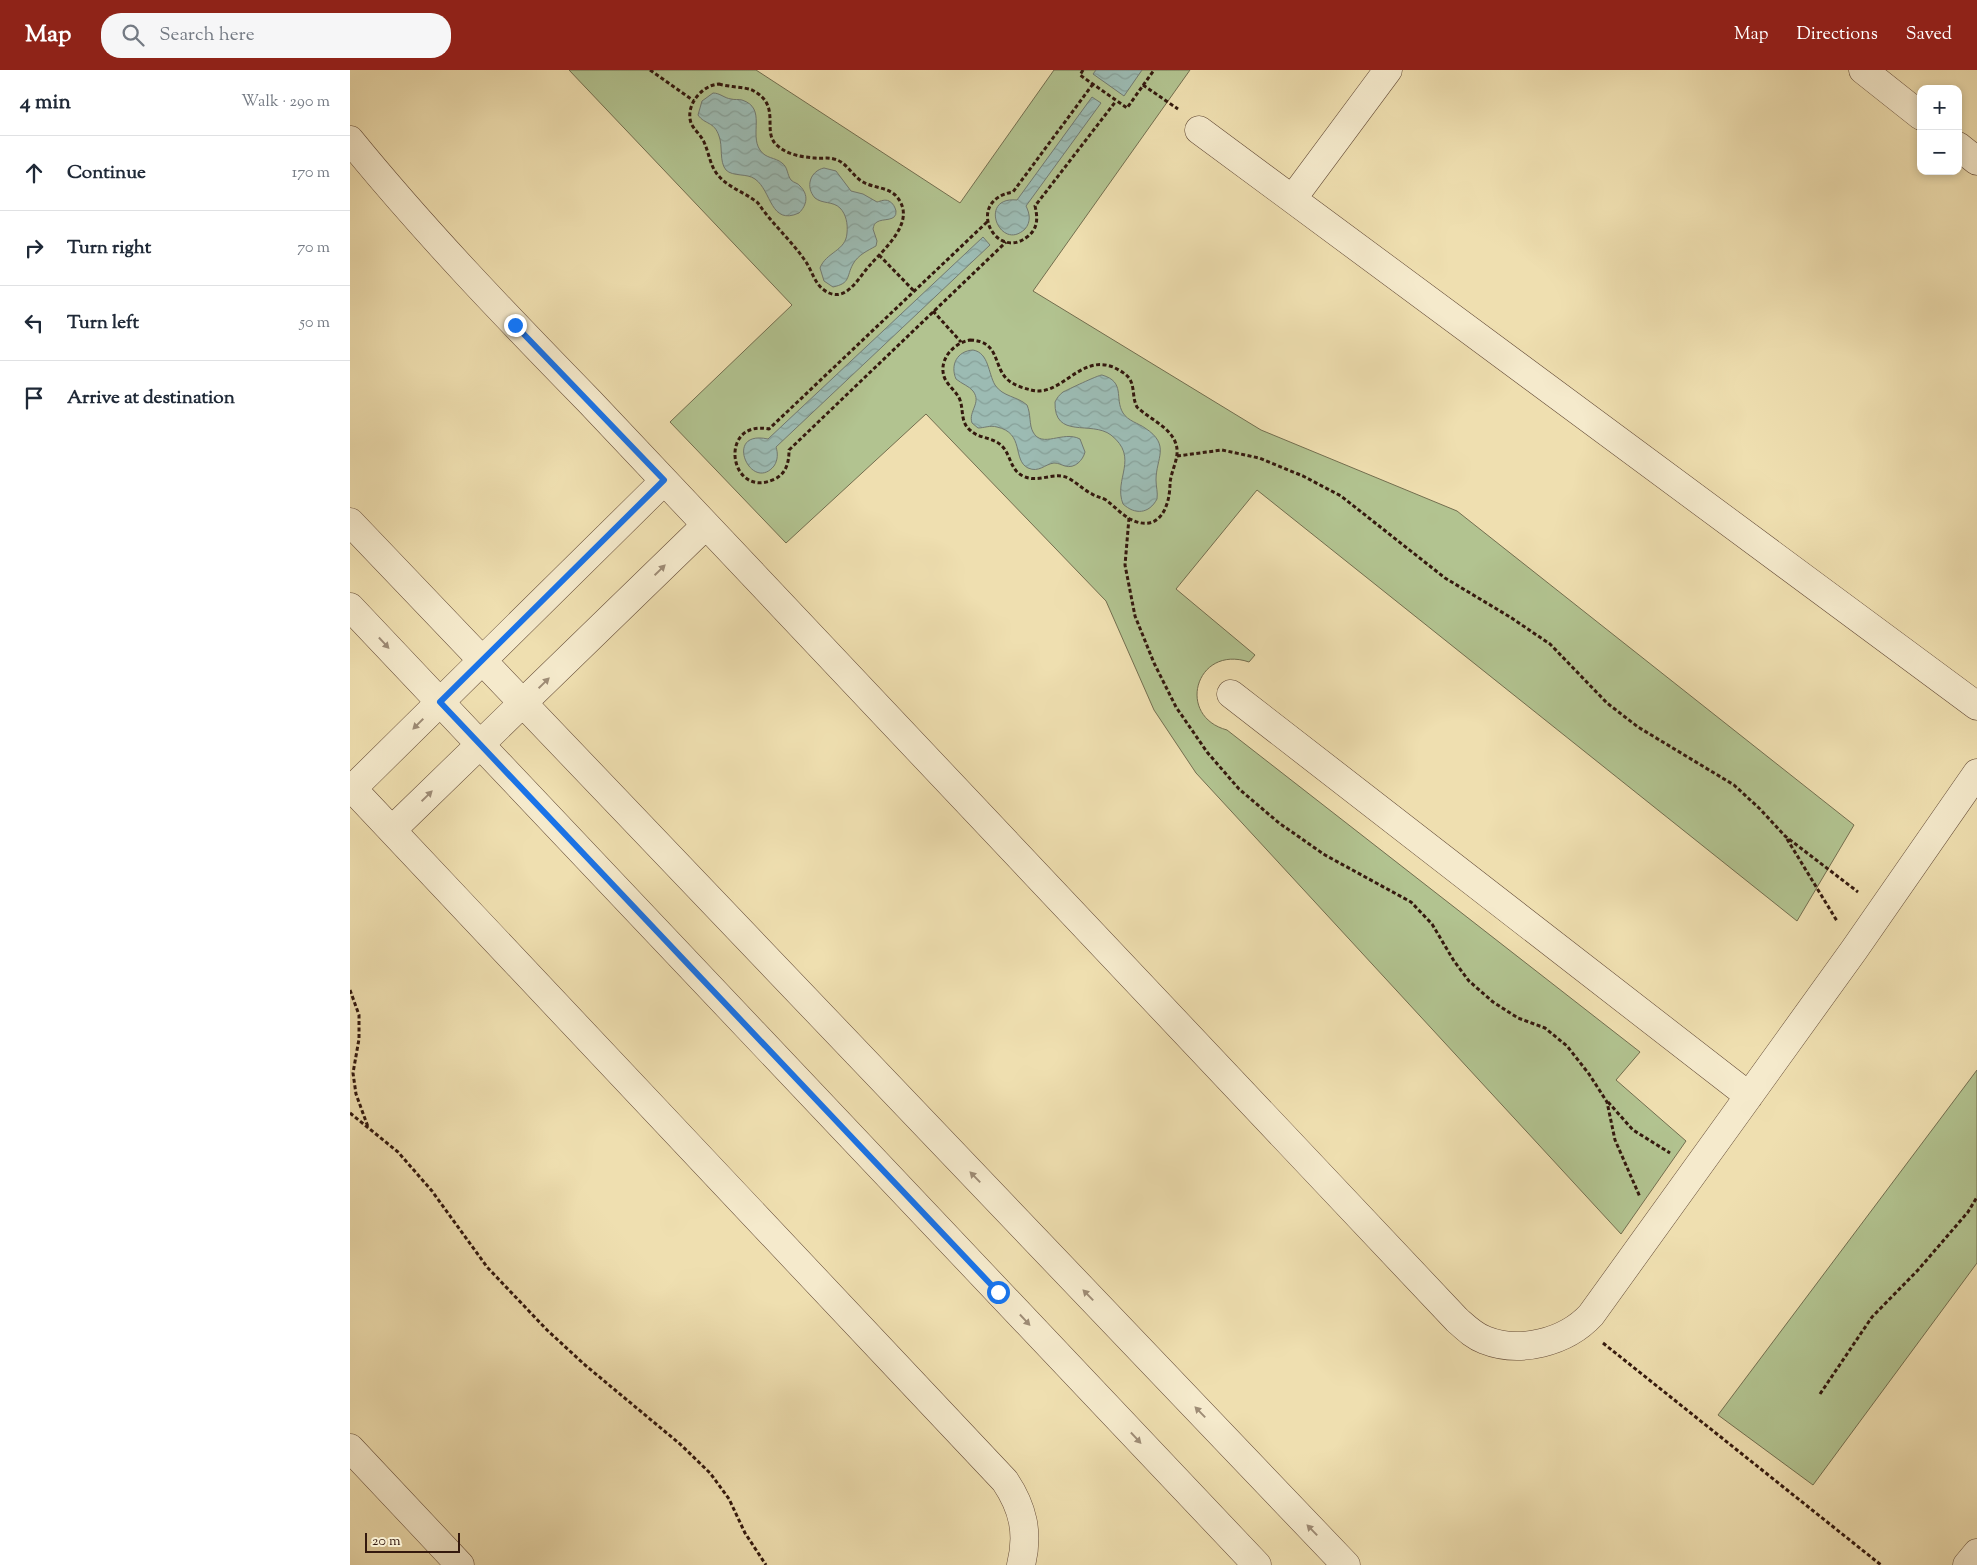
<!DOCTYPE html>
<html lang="en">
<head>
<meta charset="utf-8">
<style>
	:root { --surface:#fff; --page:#f6f6f7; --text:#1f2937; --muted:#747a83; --line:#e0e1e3; --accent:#8f2418 }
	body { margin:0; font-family:"Sorts Mill Goudy",serif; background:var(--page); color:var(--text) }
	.controls { position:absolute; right:15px; top:15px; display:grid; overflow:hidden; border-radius:10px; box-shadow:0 2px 8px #0003 }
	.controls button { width:45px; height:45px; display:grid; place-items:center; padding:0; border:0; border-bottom:1px solid var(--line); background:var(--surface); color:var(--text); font:25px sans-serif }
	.scale { position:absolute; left:15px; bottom:12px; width:95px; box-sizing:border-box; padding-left:5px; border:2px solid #34190e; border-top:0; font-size:14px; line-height:18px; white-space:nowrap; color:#34190e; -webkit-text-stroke:4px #f5eacc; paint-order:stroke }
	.stop { position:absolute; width:15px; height:15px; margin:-11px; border:4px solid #1a73e8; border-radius:50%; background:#fff }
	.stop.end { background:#1a73e8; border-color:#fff; box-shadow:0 1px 5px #0008 }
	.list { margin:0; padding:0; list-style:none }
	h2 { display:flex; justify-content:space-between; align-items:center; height:65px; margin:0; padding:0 20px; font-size:21px }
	h2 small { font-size:16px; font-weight:400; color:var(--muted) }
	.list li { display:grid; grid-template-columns:32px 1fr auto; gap:15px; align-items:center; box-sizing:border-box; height:75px; padding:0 20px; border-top:1px solid var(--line) }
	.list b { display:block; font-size:19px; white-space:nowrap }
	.list em { font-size:16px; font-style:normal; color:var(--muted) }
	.icon { flex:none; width:28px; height:28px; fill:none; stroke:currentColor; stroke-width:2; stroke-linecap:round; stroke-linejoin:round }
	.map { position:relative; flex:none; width:1627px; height:1495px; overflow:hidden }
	header { display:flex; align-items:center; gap:30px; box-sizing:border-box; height:70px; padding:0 25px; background:var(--accent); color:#fff }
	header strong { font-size:24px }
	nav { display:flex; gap:28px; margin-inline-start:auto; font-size:18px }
	.search { width:350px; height:45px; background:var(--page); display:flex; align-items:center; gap:12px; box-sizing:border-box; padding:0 18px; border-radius:20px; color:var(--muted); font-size:19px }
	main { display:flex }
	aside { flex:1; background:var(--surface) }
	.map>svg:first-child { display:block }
	.park { fill:#b2c390; stroke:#736e4f }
	.water { fill:url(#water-waves); stroke:#727a71 }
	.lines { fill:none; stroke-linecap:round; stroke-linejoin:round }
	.minor-casing { stroke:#634a36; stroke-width:29 }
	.path { stroke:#34190e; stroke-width:3; stroke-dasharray:4 2.5; stroke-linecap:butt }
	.minor { stroke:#f5eacc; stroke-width:28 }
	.oneway { fill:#9e8c76 }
	.route { stroke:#1a73e8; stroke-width:6 }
</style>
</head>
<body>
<header>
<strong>Map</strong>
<div class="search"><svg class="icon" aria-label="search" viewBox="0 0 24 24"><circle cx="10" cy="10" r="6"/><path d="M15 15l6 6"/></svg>Search here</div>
<nav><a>Map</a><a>Directions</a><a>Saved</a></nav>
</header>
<main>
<aside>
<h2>4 min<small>Walk · 290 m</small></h2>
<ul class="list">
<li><svg class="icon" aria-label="ahead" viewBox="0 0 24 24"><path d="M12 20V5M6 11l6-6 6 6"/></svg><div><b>Continue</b></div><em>170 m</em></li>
<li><svg class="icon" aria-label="right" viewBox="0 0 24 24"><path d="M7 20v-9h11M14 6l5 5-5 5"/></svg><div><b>Turn right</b></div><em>70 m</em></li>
<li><svg class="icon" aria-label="left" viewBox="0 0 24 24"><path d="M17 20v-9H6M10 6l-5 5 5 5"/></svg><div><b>Turn left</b></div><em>50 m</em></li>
<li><svg class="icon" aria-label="arrive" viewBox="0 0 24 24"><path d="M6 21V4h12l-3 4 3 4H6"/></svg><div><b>Arrive at destination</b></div></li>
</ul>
</aside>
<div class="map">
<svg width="1627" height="1495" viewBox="0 0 1627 1495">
	<defs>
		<pattern id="water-waves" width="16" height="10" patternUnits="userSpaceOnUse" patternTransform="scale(1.25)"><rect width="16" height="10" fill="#9cbbb3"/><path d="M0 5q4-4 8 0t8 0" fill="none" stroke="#87a099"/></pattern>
	</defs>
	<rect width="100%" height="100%" fill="#efdfb0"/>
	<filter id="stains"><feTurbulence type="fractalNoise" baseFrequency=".004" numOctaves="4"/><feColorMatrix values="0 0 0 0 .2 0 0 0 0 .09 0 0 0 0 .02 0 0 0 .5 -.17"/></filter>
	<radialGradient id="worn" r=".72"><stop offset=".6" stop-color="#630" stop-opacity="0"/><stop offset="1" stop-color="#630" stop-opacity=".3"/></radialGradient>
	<!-- park -->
	<path class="park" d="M219 0H406L610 133 704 0H840L683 221 911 360 1107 441 1504 755 1447 851 907 420 826 519 905 585 899 592C846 574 825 646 877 660L1290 982 1266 1010 1336 1071 1271 1164 846 703 804 640 756 531 576 344 436 473 320 352 442 235Z
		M1627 1000V1193L1463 1415 1368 1345Z"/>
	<!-- water -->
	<path class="water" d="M746 0H792L774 26 743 4Z
		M363 23C370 23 374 28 381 29 385 30 388 29 392 30 417 38 399 64 410 80 416 89 425 87 432 93 438 97 437 105 441 110 444 113 448 113 450 116 459 125 457 135 449 143 420 156 422 121 405 109 397 103 383 107 376 100 369 92 373 76 369 66 364 51 355 55 348 45L352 31Z
		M742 27 751 33 676 136C680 144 681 152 675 159 650 183 627 126 667 130Z
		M474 98 486 101 501 121 513 124 527 132C531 131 535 129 539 131 543 133 545 137 546 141 547 152 533 148 527 152 524 154 524 155 523 159L527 171 526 176C517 181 508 185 503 194 496 207 501 213 483 217L474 211 470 198C476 182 496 181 497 163 498 154 496 144 490 138 483 131 472 134 465 128 455 117 460 101 474 98Z
		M633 167 640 175 426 377C428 383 428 390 424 396 401 424 372 359 418 369Z
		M623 280C639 283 638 303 645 315 653 327 667 326 677 335 681 344 679 355 683 362 692 379 713 360 730 369L735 382C733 390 725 399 715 396 711 395 709 393 704 393 695 394 689 403 678 398 662 390 675 363 647 357 640 355 634 358 628 358L622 353C618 341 632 333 623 321 619 316 612 314 606 309 600 295 607 281 623 280Z
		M752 305C776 312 764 328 773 343 778 351 788 353 795 358 821 375 806 388 806 410 806 417 808 422 807 429 799 444 785 445 773 434 763 409 790 388 761 365 741 350 704 370 705 332 707 328 709 325 713 322 717 320 748 305 752 305Z"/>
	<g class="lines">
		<defs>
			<path id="minor" d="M1513 0 1571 46
				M849 60 1627 636
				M0 70C75 162 157 247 240 332L1107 1250C1116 1258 1124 1266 1135 1270 1170 1284 1216 1272 1241 1245L1504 880 1627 703
				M1608 76 1627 91
				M943 128 1038 0
				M0 452 996 1495
				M0 537 907 1495
				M881 624 1399 1026
				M0 716 655 1411C673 1438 679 1463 671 1495
				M2 719 314 411
				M42 760 356 455
				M0 1378 110 1495
				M1617 1495 1627 1483"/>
		</defs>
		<!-- minor casing -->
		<use href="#minor" class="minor-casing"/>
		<!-- path -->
		<path class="path" d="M300 0 344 31
			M733 0 730 5 777 38 804 0
			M369 14C379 17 395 17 402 20 434 36 409 63 429 77 439 85 452 87 465 88 471 89 477 87 484 89 497 92 502 106 513 112 523 118 539 117 547 127 567 151 535 178 521 194 509 206 496 236 474 220 465 214 462 201 456 192 442 171 422 154 408 133 395 122 378 118 367 104 360 95 359 83 354 72 351 65 344 60 341 53 335 35 352 15 369 14Z
			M743 14 663 122C614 130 645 192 677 167 688 159 688 148 685 136L766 31
			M793 15 828 39
			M637 152 419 359C367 349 379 431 425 409 437 403 439 391 439 380L656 172
			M529 185 564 221
			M583 241 611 272
			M620 270C650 271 643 296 657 309 663 315 673 318 681 320 711 328 729 284 763 297 769 300 775 303 779 308 785 316 782 328 787 337 801 351 829 360 827 384 826 394 821 403 820 413 820 437 809 464 780 449 771 444 764 436 756 430 751 427 746 427 742 424 734 420 728 414 720 409 705 400 689 414 673 406 660 400 661 385 652 376 643 367 630 369 621 361 610 352 614 342 610 330 607 322 599 317 595 309 587 291 603 273 620 270Z
			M827 386 872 380 909 388 953 406 991 426 1095 508 1160 547 1200 574 1257 633 1288 657 1384 715 1410 739 1435 766 1508 822
			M779 448 775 495 785 546 804 593 826 637 857 682 889 719 929 753 975 785 1061 832 1082 854 1104 891 1119 911 1143 932 1168 948 1195 958 1217 976 1239 1004 1257 1032 1265 1070 1290 1127
			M1437 769 1487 851
			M0 920 9 945V969L3 1003 6 1024 18 1057
			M1258 1032 1283 1060 1320 1083
			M0 1043 48 1082 82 1121 137 1197 197 1260 235 1295 330 1374 360 1403 379 1429 395 1463 416 1495
			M1253 1273 1531 1495
			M1470 1324 1522 1247 1568 1200 1618 1142 1627 1127"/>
		<!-- minor -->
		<use href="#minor" class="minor"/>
	</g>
	<!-- one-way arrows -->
	<defs><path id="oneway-solid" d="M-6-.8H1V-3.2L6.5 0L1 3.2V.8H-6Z" transform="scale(1.25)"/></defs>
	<g class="oneway">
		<use href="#oneway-solid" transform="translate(310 500) rotate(-44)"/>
		<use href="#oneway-solid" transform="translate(34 573) rotate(47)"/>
		<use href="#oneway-solid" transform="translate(194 613) rotate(-44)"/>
		<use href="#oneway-solid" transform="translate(68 654) rotate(135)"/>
		<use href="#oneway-solid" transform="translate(77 726) rotate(-44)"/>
		<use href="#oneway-solid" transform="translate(625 1107) rotate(-134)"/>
		<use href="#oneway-solid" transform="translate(738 1225) rotate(-134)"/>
		<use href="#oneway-solid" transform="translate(675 1250) rotate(47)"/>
		<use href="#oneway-solid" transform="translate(850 1342) rotate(-134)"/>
		<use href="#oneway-solid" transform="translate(786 1368) rotate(47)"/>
		<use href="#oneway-solid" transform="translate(962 1460) rotate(-134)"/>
	</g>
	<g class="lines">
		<!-- route -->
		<path class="route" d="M165 255 314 410 90 632 648 1222"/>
	</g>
	<rect width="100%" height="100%" filter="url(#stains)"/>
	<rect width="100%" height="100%" fill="url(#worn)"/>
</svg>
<div class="controls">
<button>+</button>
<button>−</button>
</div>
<div class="scale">20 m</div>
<div class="stop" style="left:648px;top:1222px"></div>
<div class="stop end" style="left:165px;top:255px"></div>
</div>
</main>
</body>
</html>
